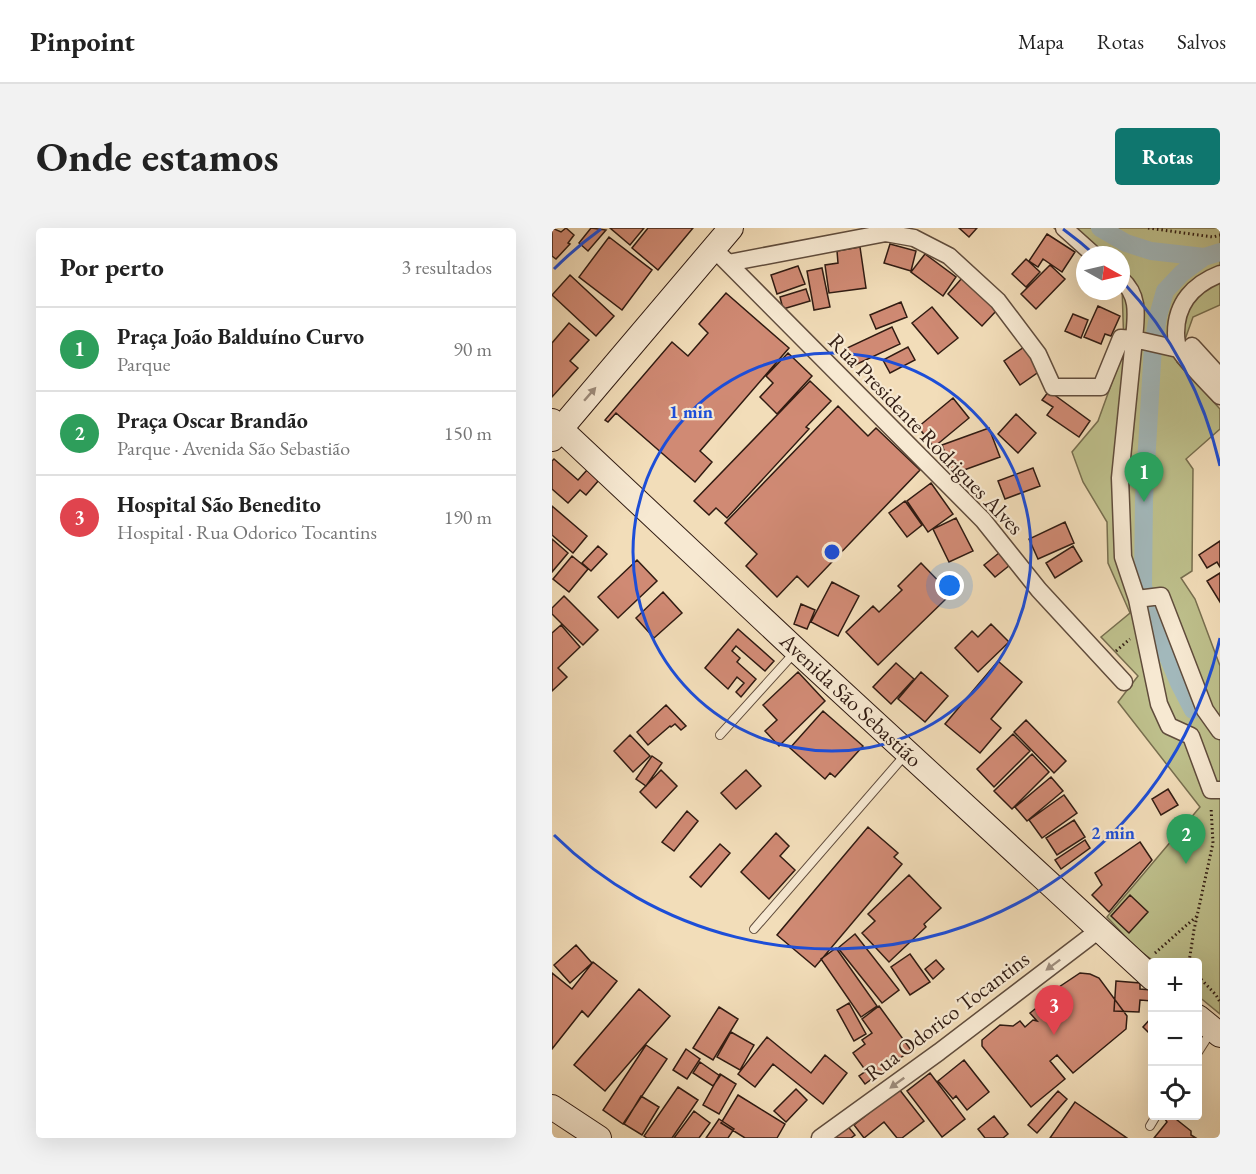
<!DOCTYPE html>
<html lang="pt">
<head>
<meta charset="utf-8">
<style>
	:root { --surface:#fff; --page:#f2f2f2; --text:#222; --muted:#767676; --line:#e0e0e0; --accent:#0f766e }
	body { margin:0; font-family:"EB Garamond",serif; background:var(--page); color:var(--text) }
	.controls { position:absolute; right:18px; bottom:18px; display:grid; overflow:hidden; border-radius:6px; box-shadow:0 6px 24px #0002 }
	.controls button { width:54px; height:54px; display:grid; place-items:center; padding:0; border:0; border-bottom:2px solid var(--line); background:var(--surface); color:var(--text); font:30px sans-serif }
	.compass { position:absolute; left:524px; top:18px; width:54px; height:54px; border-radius:50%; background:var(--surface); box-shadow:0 6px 24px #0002; rotate:98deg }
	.you { position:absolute; left:398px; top:358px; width:21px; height:21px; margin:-15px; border:4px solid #fff; border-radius:50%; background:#1a73e8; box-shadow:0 0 0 9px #1a73e833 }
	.badge { display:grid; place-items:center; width:39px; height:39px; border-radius:50%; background:var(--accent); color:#fff; font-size:20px; font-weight:700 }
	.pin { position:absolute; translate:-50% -50px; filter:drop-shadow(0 2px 3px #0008) }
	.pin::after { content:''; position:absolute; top:32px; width:21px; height:18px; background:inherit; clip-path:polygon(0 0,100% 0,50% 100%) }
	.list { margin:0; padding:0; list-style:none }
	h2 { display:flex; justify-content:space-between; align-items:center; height:78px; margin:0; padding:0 24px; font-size:26px }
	h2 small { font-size:20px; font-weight:400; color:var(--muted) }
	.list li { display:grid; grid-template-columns:39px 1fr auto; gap:18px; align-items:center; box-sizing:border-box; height:84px; padding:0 24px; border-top:2px solid var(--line) }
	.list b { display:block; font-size:22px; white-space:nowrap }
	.list p { margin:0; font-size:20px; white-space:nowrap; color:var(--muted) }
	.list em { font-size:20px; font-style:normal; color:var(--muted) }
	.icon { flex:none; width:33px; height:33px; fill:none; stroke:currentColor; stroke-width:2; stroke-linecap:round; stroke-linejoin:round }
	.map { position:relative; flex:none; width:668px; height:910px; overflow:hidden; border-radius:6px }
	header { display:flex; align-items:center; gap:36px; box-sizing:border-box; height:84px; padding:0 30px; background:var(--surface); border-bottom:2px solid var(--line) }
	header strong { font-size:28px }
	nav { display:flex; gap:33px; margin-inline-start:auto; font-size:21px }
	.intro { display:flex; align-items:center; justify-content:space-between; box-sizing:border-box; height:144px; padding:0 36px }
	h1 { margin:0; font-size:42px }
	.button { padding:15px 27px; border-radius:6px; background:var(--accent); color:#fff; font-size:21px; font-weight:700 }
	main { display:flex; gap:36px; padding:0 36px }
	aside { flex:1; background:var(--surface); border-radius:6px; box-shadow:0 6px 24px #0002 }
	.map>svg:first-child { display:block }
	.green { fill:#bec08c; stroke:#776e4f; stroke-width:1.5 }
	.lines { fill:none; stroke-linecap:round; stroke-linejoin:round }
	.canal { stroke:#a2b8bb; stroke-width:18 }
	.building { fill:#d08a74; stroke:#301b12; stroke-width:1.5 }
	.lane-casing { stroke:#604c3c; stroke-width:10 }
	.street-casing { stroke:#604c3c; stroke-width:19 }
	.secondary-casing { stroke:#301b12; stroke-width:26 }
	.path { stroke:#301b12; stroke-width:3; stroke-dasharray:1.5 3; stroke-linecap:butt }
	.lane { stroke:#f7e9d2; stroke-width:8 }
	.street { stroke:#f7e9d2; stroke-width:16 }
	.secondary { stroke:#f7e9d2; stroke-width:24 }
	.oneway { fill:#9d8c7c }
	.ring { fill:none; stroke:#1d4ed8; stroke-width:3 }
	.labels { text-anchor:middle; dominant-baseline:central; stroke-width:4.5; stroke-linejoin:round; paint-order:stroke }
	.street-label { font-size:22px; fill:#301b12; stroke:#f7e9d2 }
	.centre { fill:#1d4ed8; stroke:#f7e9d2; stroke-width:3 }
	.ring-label { font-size:18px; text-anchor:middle; font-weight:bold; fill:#1d4ed8; stroke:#f7e9d2; stroke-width:4.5; stroke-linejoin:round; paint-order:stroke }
</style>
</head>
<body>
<header>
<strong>Pinpoint</strong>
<nav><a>Mapa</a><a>Rotas</a><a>Salvos</a></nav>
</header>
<div class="intro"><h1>Onde estamos</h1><a class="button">Rotas</a></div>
<main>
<aside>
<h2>Por perto<small>3 resultados</small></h2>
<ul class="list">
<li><span class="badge" style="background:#2e9e5b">1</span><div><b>Praça João Balduíno Curvo</b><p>Parque</p></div><em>90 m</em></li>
<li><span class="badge" style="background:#2e9e5b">2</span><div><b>Praça Oscar Brandão</b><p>Parque · Avenida São Sebastião</p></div><em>150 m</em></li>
<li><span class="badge" style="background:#e0444e">3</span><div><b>Hospital São Benedito</b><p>Hospital · Rua Odorico Tocantins</p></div><em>190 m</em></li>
</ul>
</aside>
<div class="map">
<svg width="668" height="910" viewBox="0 0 668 910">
	<rect width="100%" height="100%" fill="#f2ddb9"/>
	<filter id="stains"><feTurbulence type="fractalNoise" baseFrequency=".00333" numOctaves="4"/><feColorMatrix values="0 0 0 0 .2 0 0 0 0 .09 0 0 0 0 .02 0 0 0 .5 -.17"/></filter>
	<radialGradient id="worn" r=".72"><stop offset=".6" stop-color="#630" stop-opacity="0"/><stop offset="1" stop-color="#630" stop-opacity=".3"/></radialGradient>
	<!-- green -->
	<path class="green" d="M502 0H668V77L641 89 625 134 668 181V201L634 231 641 241 640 343 629 350 643 371 668 438V786L646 768V734H603L584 720 555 689 648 579 566 474 586 448 549 409 578 385 556 335 555 294 531 254 520 224 546 193 572 121 569 27H533Z"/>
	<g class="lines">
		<!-- canal -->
		<path class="canal" d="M548 0 574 15 599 23 652 29 668 24
			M641 482 627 455 600 391 591 358 592 270 601 118 606 88 613 63 630 45 652 29"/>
	</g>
	<!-- building -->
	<path class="building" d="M0 0 9 4 14 0 22 7 16 15 18 16 4 31 0 28Z
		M39 0 54 2 36 23 27 15Z
		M58 0H92L78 17Z
		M96 0H141L106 42 80 20Z
		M407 0H425L417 9Z
		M495 6 523 24 510 44 491 31 486 39 477 33Z
		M57 9 100 42 70 82 27 49Z
		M338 16 364 23 359 43 332 35Z
		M308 19 314 60 277 65 273 37 286 35 285 23Z
		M373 26 404 49 391 68 359 44Z
		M474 31 488 44 474 59 460 46Z
		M498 37 513 51 484 81 469 66Z
		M246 38 253 56 225 66 219 47Z
		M270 40 278 79 262 82 255 43Z
		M18 47 62 88 44 108 0 67Z
		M410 50 445 82 430 98 396 66Z
		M254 61 258 73 231 81 228 69Z
		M174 65 237 120 148 223 160 234 143 254 64 185 56 194 53 192 120 114 136 128 156 105 147 96Z
		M349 74 355 89 324 101 318 87Z
		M546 78 568 88 559 108 553 106 549 116 532 109Z
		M380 79 406 110 386 126 360 95Z
		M521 86 536 92 529 110 513 103Z
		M17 95 37 112 18 133 26 140 0 169V115Z
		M340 99 348 116 303 137 295 120Z
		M356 119 363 132 338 145 331 132Z
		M472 119 488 143 468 157 452 133Z
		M236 125 260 148 225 186 208 169 221 155 214 148Z
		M258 153 279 173 254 199 257 201 175 290 164 280 157 287 142 273Z
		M497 163 538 193 527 209 495 187 501 179 490 172Z
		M401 170 417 190 382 219 366 199Z
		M286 178 316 208 324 200 368 242 256 359 245 348 225 369 194 338 205 326 173 295Z
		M464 186 484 205 466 225 446 206Z
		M437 200 448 229 401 246 390 217Z
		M2 231 26 252 35 242 47 252 34 267 28 262 16 275 0 261V233Z
		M481 240 488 258 453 271 446 253Z
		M379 255 401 286 376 304 355 273Z
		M353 273 370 297 355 309 337 285Z
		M0 278 35 308 21 325 0 307Z
		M404 290 421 323 397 334 381 301Z
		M513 294 522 315 486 331 477 311Z
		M0 311 16 325 0 344Z
		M668 313V339L665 334 655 340 647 327Z
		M46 318 55 326 39 343 30 335Z
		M521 318 530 333 503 350 494 335Z
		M447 325 458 337 443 349 432 337Z
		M20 328 36 341 17 364 1 351Z
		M85 332 105 353 66 390 46 369Z
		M369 335 399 366 326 437 294 404 321 378 327 384 350 362 346 358Z
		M668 345V374L655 353Z
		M280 354 307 368 286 408 259 394Z
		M111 364 130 385 102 410 84 390Z
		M12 368 46 402 31 417 0 386V380Z
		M249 376 263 382 255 401 242 396Z
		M439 396 457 414 426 444 403 420 420 403 426 409Z
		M9 397 28 419 6 440 15 449 0 463V405Z
		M186 401 222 433 213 443 184 418 180 423 188 430 185 434 204 451 189 469 184 464 192 455 185 449 176 461 153 440Z
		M446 433 470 454 439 491 449 500 428 525 393 496Z
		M344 435 362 451 339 476 321 459Z
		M246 444 273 473 227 518 213 503 225 492 211 477Z
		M369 444 396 468 373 494 346 471Z
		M114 477 134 498 129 502 123 496 119 499 118 498 96 517 85 504Z
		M271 483 311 518 283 549 278 545 273 551 238 520Z
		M474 492 514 533 502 545 462 504Z
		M461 506 478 523 442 559 425 541Z
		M78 507 98 528 81 544 62 523Z
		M480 526 497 544 460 581 442 563Z
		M100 528 110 535 94 558 84 551Z
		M109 542 125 558 104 580 88 564Z
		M194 542 209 558 184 581 169 565Z
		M499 549 511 563 475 593 463 579Z
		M616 561 626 577 609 587 600 571Z
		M512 567 525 585 490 610 477 592Z
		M135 583 146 593 122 623 110 614Z
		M522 592 533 609 505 627 494 610Z
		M316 599 346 625 342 629 350 636 263 739 225 707Z
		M224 605 237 618 228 628 243 642 217 671 189 644Z
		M533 612 538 620 509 641 503 632Z
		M588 614 600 632 557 684 540 667 550 657 543 645Z
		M168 616 178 625 149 659 138 649Z
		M357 647 389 680 372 696 374 699 337 734 310 705 323 693 316 686Z
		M578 667 596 684 577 705 559 688Z
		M303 706 347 762 330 775 286 720Z
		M24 717 40 735 18 755 2 737Z
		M284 720 325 778 309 789 269 731Z
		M358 726 378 754 358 767 339 739Z
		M384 732 392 741 381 751 373 741Z
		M41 734 65 753 36 789 30 783 0 821V745L20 761Z
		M528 745 538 746 547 750 575 788 574 801 521 845 505 827 498 833 513 851 479 879 430 818V812L448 797 461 798 468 793 473 799 481 792 485 793 478 785 493 773 501 763Z
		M564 753 588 755V761L600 762V773L588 772 587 784 562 783Z
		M87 761 118 788 53 863 22 837Z
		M297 775 314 806 302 813 285 782Z
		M327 778 359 822 313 856 307 848 314 843 301 825 313 816 310 812 320 805 310 791Z
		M167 779 186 791 161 832 141 820Z
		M600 789V808L591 799Z
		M179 804 202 817 188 842 165 829Z
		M215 809 259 845 273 827 295 845 271 876 221 836 203 859 186 846Z
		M94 817 115 831 71 896 51 882Z
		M134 821 148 831 135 851 121 842Z
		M412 832 437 864 415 882 404 868 401 871 386 853Z
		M148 834 168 848 161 858 141 845Z
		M378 845 413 891 390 909 355 863Z
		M168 846 184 856 167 886 151 877Z
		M126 859 146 872 120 910H95L92 908Z
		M244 861 255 872 234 894 222 883Z
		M347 861 372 893 350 910H345L332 894 312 910 302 897Z
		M506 863 515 871 485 905 476 897Z
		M186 867 233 896 225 910H193L169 895Z
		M89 868 107 879 90 907 72 896Z
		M523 874 575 910H498Z
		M142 883 158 895 147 910H122Z
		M442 888 456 906 451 910H433L426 901Z
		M615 888H620L639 903V907L644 910H602L615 894 613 891Z
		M167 891 182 901 176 910H154Z
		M293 895 303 907 299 910H275Z"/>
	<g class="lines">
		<defs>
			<path id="lane" d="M168 507 244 423
				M202 701 353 527
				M646 824 660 802
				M598 898 604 888"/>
			<path id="street" d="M512 0 542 27
				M170 29 431 292 487 362 572 454
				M176 35 334 5 362 10 397 28 446 73 486 126 501 159H549L569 110 582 111 568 250 571 329 585 371 607 476 617 498 639 508 659 562H668
				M668 46C642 56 624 75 624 105 624 111 625 118 628 123 639 139 655 154 668 168
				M569 51C588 68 584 88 582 111L626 121
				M640 118 668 149
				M585 371 609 368 653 482 668 503
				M268 910 387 824 547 702"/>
			<path id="secondary" d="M0 193 244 422 600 750
				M0 211 179 0
				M646 789 668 807
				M0 879 47 910"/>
		</defs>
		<!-- lane casing -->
		<use href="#lane" class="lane-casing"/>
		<!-- street casing -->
		<use href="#street" class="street-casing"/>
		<!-- secondary casing -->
		<use href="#secondary" class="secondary-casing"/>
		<!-- path -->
		<path class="path" d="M596 0 661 9 668 7
			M564 423 578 411
			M603 725 645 688
			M637 734 642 702 661 615 659 579
			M646 748 664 767 668 774"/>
		<!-- lane -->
		<use href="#lane" class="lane"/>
		<!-- street -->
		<use href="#street" class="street"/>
		<!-- secondary -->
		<use href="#secondary" class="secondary"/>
	</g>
	<!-- one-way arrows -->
	<defs><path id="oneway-solid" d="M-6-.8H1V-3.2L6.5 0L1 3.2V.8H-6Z" transform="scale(1.5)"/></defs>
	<g class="oneway">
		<use href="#oneway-solid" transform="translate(38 166) rotate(-49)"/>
		<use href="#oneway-solid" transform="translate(501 737) rotate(143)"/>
		<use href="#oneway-solid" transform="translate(345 855) rotate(144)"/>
	</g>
	<!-- distance rings -->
	<g class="ring">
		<circle cx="280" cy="324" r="199"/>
		<path d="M668 410A397 397 0 0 1 2 607M2 41A397 397 0 0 1 49 1M511 1A397 397 0 0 1 543 27M570 53A397 397 0 0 1 668 238"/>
	</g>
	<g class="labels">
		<!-- street labels -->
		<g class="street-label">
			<text transform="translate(374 206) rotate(46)">Rua Presidente Rodrigues Alves</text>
			<text transform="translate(299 472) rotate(43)">Avenida São Sebastião</text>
			<text transform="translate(395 788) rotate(-37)">Rua Odorico Tocantins</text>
		</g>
	</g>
	<circle cx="280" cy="324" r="9" class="centre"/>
	<g class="ring-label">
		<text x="139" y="190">1 min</text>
		<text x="561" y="611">2 min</text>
	</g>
	<rect width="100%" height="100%" filter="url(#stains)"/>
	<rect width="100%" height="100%" fill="url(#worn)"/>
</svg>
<div class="controls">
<button>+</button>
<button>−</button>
<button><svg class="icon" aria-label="locate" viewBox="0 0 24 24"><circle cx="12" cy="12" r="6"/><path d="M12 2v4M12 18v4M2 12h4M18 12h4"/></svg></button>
</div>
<svg class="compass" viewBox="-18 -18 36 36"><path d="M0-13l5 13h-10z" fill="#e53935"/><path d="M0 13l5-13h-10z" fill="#767676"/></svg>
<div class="you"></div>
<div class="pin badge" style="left:592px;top:274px;background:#2e9e5b">1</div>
<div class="pin badge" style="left:634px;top:636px;background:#2e9e5b">2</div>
<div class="pin badge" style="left:502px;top:807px;background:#e0444e">3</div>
</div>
</main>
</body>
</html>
